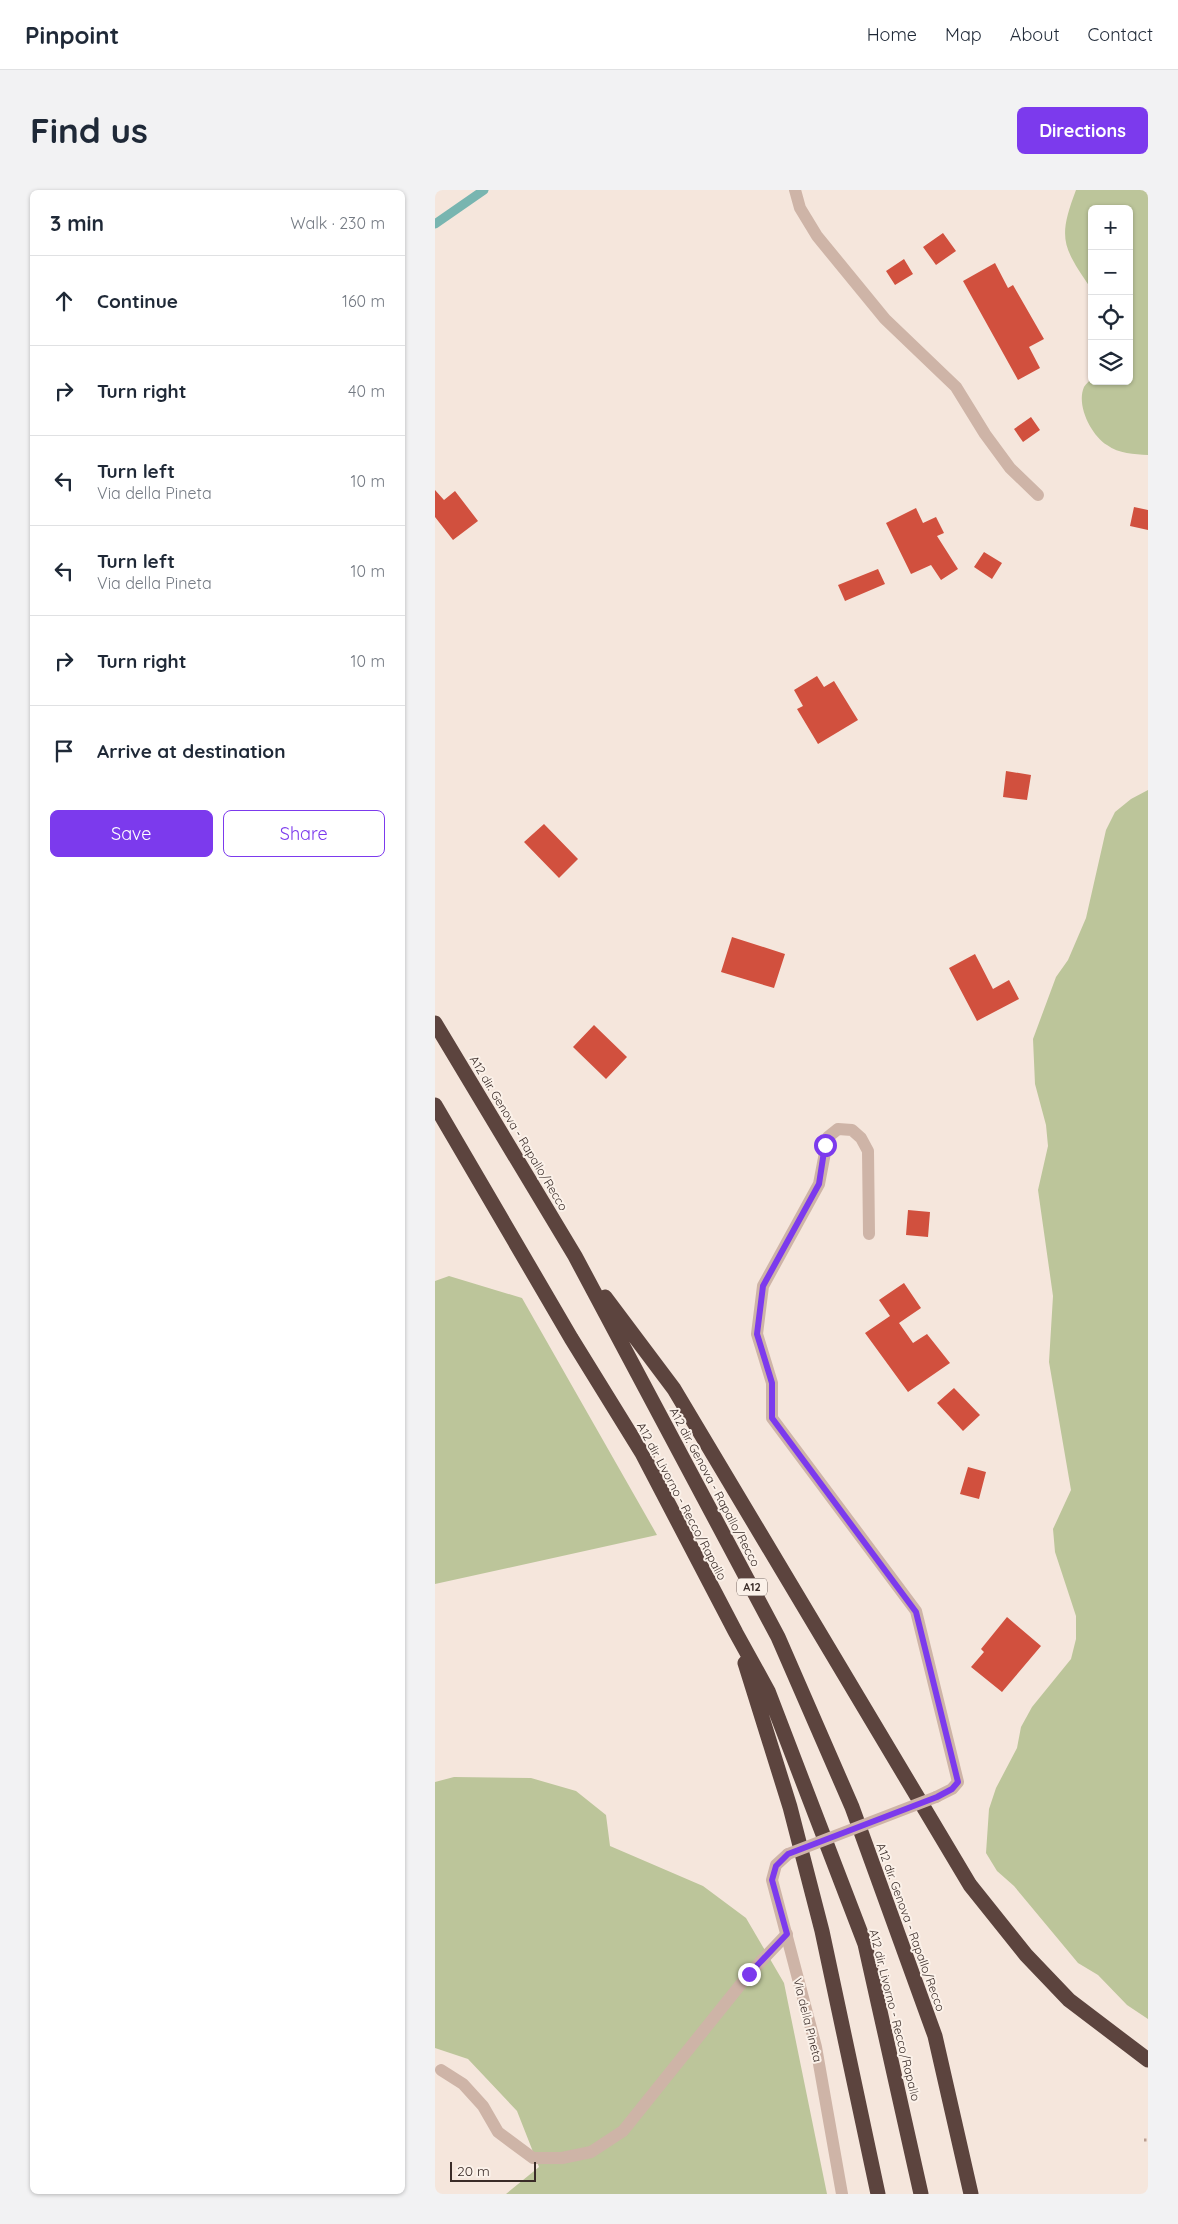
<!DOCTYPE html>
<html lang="en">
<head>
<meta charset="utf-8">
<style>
	:root { --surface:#fff; --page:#f2f2f3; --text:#1f2937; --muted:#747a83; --line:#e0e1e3; --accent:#7c3aed }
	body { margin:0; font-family:Quicksand,sans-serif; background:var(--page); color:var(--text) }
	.controls { position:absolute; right:15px; top:15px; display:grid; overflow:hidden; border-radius:8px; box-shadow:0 1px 4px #0004 }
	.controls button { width:45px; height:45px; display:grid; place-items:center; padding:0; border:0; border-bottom:1px solid var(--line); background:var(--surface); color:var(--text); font:25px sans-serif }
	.scale { position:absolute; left:15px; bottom:12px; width:86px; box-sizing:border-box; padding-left:5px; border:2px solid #3a2c28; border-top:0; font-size:14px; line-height:18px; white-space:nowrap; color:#3a2c28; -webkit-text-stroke:4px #fbf1e9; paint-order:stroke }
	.stop { position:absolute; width:15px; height:15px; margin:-11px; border:4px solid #7c3aed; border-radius:50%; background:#fff }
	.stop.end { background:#7c3aed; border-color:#fff; box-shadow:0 1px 5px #0008 }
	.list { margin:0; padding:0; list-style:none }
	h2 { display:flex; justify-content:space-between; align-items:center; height:65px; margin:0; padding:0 20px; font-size:21px }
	h2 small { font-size:16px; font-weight:400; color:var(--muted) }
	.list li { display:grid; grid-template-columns:32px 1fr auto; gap:15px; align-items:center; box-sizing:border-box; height:90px; padding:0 20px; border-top:1px solid var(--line) }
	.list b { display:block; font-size:19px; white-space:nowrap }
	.list p { margin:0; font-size:16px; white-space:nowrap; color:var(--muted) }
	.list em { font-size:16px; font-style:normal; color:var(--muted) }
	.actions { display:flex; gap:10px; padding:15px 20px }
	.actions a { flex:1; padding:11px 0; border:1px solid var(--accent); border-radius:8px; text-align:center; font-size:18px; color:var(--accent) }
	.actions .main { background:var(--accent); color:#fff }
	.icon { flex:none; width:28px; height:28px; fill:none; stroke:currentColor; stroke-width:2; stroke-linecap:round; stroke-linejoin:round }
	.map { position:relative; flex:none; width:713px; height:2004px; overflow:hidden; border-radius:8px }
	header { display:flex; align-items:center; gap:30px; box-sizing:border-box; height:70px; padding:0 25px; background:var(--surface); border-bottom:1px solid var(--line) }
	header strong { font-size:24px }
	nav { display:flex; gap:28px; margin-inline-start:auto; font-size:18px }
	.intro { display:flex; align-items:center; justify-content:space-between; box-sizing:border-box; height:120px; padding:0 30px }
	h1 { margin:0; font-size:35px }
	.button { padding:12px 22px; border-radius:8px; background:var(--accent); color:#fff; font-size:18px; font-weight:700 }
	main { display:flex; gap:30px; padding:0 30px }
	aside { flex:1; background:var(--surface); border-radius:8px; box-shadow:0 1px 4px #0004 }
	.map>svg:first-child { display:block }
	.green { fill:#bcc59a }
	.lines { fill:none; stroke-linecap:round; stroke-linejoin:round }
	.stream { stroke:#78b5b0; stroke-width:9 }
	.building { fill:#d1503e }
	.path { stroke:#ba9e91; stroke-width:3; stroke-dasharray:2.5 2.5; stroke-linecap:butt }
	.service { stroke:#ceb4a7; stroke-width:12 }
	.minor { stroke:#ceb4a7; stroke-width:12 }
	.motorway { stroke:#5c443e; stroke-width:15 }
	.minor-bridge { stroke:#ceb4a7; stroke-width:12 }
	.route { stroke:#7c3aed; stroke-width:6 }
	.labels { text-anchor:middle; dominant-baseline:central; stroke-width:4; stroke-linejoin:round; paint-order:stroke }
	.shield { fill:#fbf1e9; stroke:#746762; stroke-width:1 }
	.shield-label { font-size:11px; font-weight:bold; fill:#3a2c28 }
	.street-label { font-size:12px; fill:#3a2c28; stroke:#fbf1e9 }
</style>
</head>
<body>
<header>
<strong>Pinpoint</strong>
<nav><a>Home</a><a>Map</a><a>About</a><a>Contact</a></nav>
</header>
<div class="intro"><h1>Find us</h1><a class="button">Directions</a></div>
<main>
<aside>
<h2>3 min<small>Walk · 230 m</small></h2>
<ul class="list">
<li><svg class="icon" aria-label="ahead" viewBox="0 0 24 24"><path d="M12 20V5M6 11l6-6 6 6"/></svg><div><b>Continue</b></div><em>160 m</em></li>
<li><svg class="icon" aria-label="right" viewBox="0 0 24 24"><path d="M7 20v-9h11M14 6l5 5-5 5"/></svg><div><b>Turn right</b></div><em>40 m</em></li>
<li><svg class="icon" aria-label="left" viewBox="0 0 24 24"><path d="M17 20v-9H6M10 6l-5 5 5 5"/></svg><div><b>Turn left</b><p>Via della Pineta</p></div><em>10 m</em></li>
<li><svg class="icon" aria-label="left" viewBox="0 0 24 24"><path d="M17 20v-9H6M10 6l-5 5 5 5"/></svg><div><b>Turn left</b><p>Via della Pineta</p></div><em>10 m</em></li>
<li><svg class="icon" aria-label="right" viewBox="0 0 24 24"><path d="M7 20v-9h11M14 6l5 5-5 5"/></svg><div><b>Turn right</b></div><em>10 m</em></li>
<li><svg class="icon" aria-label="arrive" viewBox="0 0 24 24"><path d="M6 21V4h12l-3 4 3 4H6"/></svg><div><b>Arrive at destination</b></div></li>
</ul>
<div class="actions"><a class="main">Save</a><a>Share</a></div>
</aside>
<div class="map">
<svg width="713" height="2004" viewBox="0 0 713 2004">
	<rect width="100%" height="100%" fill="#f5e6dc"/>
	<!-- green -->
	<path class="green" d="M641 0H713V265C699 264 684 264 672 255 656 245 641 215 649 197 651 194 655 190 657 188V191H694V19H657V100C628 57 622 50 641 0Z
		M713 600V1829L692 1815 663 1785 643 1773 579 1696 562 1681 551 1663 554 1619 561 1598 582 1558 586 1537 597 1517 636 1469 641 1449V1426L620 1362 618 1339 636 1300 614 1172 618 1106 603 1000 613 956 611 935 600 894 598 849 621 787 633 770 651 728 671 640 680 622 696 609Z
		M14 1086 87 1108 222 1345 0 1394V1091Z
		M19 1587 96 1588 141 1601 171 1625 175 1656 268 1696 311 1728 349 1793 392 2004H71L104 1977 82 1921 33 1869 0 1858V1592Z"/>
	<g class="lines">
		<!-- stream -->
		<path class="stream" d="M0 34 49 0"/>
	</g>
	<!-- building -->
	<path class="building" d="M508 43 521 61 501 75 488 57Z
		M469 69 478 84 460 95 451 81Z
		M560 73 573 98 578 95 609 149 594 157 605 178 583 190 528 91Z
		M596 227 605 240 588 252 579 239Z
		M0 300 9 310 20 301 43 331 18 350 0 327Z
		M699 317 713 320V340L695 336Z
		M481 318 488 333 501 327 509 343 502 346 523 379 506 390 496 375 476 384 451 333Z
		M549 362 567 373 557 389 539 377Z
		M443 379 450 394 410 411 403 395Z
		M382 486 389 497 399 491 423 530 383 554 362 519 368 516 359 500Z
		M571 581 596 585 592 610 568 607Z
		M109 634 143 669 124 688 89 652Z
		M297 747 350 764 339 798 286 782Z
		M540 764 558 799 574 790 584 809 542 831 514 778Z
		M159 835 192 867 171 889 138 857Z
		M473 1020 495 1022 493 1047 471 1045Z
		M469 1093 486 1118 464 1133 478 1153 492 1144 515 1173 473 1202 430 1143 455 1126 444 1110Z
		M519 1198 545 1225 528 1241 502 1213Z
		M533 1277 551 1282 544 1309 525 1304Z
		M572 1427 606 1456 567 1502 536 1477 549 1462 546 1459Z"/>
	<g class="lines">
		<!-- path -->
		<path class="path" d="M709 1950H713"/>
		<!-- service -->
		<path class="service" d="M6 1880 28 1894 48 1916 63 1942 98 1968H127L156 1962 188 1941 314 1784 352 1744"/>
		<!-- minor -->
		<path class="minor" d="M360 0 365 18 382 46 450 129 521 197 550 244 575 278 603 305
			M434 1044 433 961 426 948 417 940 403 939 393 947 384 994 328 1096 322 1144 337 1193V1228L481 1421 523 1592 517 1599 501 1607
			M353 1664 341 1675 337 1690 381 1857 407 2004"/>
		<!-- motorway -->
		<path class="motorway" d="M0 833 140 1066 343 1447 417 1617 500 1846 536 2004
			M0 915 136 1148 207 1263 301 1443 333 1501 430 1754 486 2004
			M170 1107 239 1199 535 1695 591 1765 634 1810 713 1870
			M310 1473 355 1617 387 1741 443 2004"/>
		<!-- minor-bridge -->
		<path class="minor-bridge" d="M353 1664 501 1607"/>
	</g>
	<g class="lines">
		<!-- route -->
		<path class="route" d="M314 1784 352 1744 337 1690 341 1676 353 1664 502 1607 517 1599 523 1592 481 1422 337 1228V1193L322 1144 328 1096 384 994 390 955"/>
	</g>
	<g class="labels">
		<!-- shield labels -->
		<rect class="shield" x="302" y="1388.5" width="30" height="17" rx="4"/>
		<g class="shield-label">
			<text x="317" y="1397">A12</text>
		</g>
		<!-- street labels -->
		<g class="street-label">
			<text transform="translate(84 943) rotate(59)">A12 dir. Genova - Rapallo/Recco</text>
			<text transform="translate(280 1297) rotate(62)">A12 dir. Genova - Rapallo/Recco</text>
			<text transform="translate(247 1311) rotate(62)">A12 dir. Livorno - Recco/Rapallo</text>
			<text transform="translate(476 1737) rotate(70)">A12 dir. Genova - Rapallo/Recco</text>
			<text transform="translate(460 1825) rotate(76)">A12 dir. Livorno - Recco/Rapallo</text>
			<text transform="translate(373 1830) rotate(76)">Via della Pineta</text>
		</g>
	</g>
</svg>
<div class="controls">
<button>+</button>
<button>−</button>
<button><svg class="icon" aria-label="locate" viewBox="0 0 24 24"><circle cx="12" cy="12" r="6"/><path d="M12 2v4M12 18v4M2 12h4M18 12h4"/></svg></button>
<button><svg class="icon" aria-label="layers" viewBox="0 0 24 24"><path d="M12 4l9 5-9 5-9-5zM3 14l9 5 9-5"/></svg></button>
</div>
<div class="scale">20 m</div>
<div class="stop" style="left:390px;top:955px"></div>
<div class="stop end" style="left:314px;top:1784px"></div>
</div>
</main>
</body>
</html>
